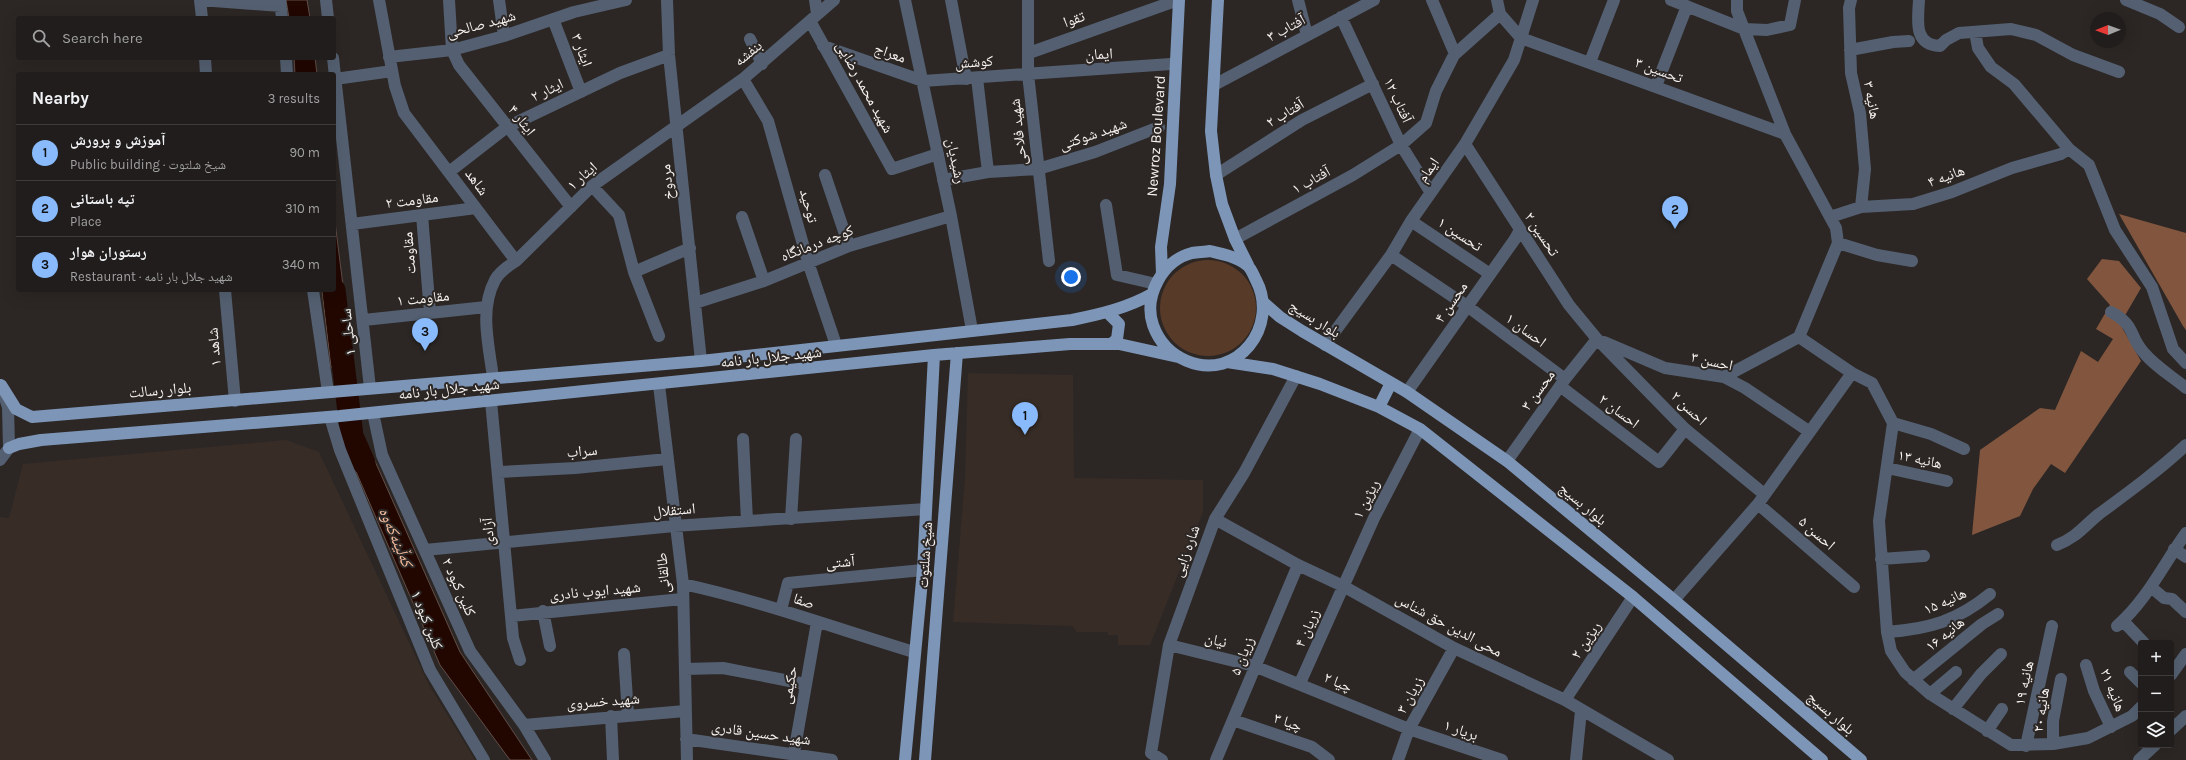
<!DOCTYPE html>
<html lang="en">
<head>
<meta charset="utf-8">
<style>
	:root { --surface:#211d1c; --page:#292625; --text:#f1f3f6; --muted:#a2a2a3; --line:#3e3b3b; --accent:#89bafc }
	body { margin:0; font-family:Karla,"Noto Naskh Arabic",sans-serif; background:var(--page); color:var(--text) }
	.controls { position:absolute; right:12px; bottom:12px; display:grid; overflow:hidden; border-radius:4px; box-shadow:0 4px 16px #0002 }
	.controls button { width:36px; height:36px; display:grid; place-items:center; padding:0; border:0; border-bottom:1px solid var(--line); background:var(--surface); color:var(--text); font:20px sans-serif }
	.compass { position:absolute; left:2090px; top:12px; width:36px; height:36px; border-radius:50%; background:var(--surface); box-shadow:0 4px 16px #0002; rotate:269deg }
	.you { position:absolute; left:1071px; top:277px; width:14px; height:14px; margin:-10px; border:3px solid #fff; border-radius:50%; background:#1a73e8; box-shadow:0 0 0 6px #1a73e833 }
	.badge { display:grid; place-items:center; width:26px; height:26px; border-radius:50%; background:var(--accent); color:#111; font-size:13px; font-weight:700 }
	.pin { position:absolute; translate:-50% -33px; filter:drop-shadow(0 1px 2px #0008) }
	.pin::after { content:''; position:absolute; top:21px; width:14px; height:12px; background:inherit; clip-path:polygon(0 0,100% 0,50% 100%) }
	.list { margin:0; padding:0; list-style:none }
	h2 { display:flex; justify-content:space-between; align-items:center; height:52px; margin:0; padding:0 16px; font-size:17px }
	h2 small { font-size:13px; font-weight:400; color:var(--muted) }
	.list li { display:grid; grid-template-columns:26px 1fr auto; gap:12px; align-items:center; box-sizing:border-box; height:56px; padding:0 16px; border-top:1px solid var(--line) }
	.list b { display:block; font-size:15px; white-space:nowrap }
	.list p { margin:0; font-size:13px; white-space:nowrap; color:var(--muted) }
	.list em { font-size:13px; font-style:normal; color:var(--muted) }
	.icon { flex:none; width:22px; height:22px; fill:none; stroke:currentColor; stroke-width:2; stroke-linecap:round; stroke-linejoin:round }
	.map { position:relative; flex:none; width:2186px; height:760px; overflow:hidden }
	.search { position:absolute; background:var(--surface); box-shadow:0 4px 16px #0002; left:16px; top:16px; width:320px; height:44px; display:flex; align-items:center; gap:10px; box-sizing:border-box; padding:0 14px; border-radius:4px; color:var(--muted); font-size:15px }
	.panel { position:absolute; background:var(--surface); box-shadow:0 4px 16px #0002; left:16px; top:72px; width:320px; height:220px; border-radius:4px }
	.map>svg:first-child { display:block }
	.built { fill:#372c26 }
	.green { fill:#583a29 }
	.forest { fill:#82563e }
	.water { fill:#220700; stroke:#624e48 }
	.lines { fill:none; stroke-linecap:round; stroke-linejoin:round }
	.river { stroke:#220700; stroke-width:23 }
	.minor { stroke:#546071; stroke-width:12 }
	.major { stroke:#7d96b8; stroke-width:12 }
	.labels { text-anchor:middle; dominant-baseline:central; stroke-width:4; stroke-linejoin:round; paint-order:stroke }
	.street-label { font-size:15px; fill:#f6f2f0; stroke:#2c2725 }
	.water-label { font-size:16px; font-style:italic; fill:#f6bd9d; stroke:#2c2725 }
</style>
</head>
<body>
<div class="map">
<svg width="2186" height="760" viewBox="0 0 2186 760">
	<rect width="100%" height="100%" fill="#2c2725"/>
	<!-- built -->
	<path class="built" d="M968 373 1073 375 1074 478 1203 480V512L1150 645H1118V635H1108V632H1077L1072 626 953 622 965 478Z
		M286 440 319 452 429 685 475 760H0V517L9 518 23 464Z"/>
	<!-- green -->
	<path class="green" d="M1160 308a48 48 0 1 1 96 0a48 48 0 1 1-96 0Z"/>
	<!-- forest -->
	<path class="forest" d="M2119 214 2186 233V330L2183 326Z
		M2102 259 2119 261 2141 288 2120 324 2141 361 2065 473 2051 464 2033 489 2020 516 1972 535 1980 450 2040 408 2055 410 2081 351 2098 362 2113 339 2096 329 2110 305 2087 279Z"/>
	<!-- water -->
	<path class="water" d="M286 0H307L310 18H289Z
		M294 58H315L317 74H295Z
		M334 214 353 365 331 367 322 290H334Z
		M362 432 460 652 532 760H510L440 665 344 444V435Z"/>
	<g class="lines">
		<!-- river -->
		<path class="river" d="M334 290 352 436 364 463"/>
		<!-- minor -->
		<path class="minor" d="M200 0 281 6
			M200 0 202 18
			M280 0 282 18
			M326 0 328 18
			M379 0 395 86 404 113 516 261C508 266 499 272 495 280 479 310 489 345 493 378
			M449 0 452 50 459 65 571 207
			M499 0 504 36
			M667 0 669 55 701 361
			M815 0 817 14
			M905 0 951 216 972 330
			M951 0 966 79
			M1028 0V74L1049 261
			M1298 0 1307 35
			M1432 0 1455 54
			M1497 0 1500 14 1521 38 1785 134
			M1671 0 1744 29 1767 30 1790 25 1795 0
			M1851 0 1849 8 1851 73 1860 113 1865 169 1861 207
			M1919 0C1918 20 1913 45 1940 46L1946 40 1959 33 2011 29 2036 35 2073 55 2119 72
			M2126 0 2160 14 2179 27
			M1341 17 1401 145 1431 193
			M553 19 581 92
			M810 21 892 169 938 154
			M1975 32 1978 48 1991 67 2014 84 2069 149 2089 165 2115 230 2152 287 2173 349 2186 363
			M750 39 762 64
			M823 46 923 81 1171 64
			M1850 50 1893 42 1909 41
			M1029 53 1175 1
			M389 57 452 50 504 36 574 12 626 0
			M205 58 206 74
			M286 58 287 74
			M333 58 370 388
			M1590 62 1614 0
			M977 78 988 172
			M335 79 392 71
			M743 79 768 121 808 262 836 345
			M1214 85 1374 0
			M1656 86 1687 6
			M1465 144 1569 305 1597 339 1685 429 1764 494
			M449 172 507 127 620 73 669 55
			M825 175 849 246
			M1216 175 1302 120 1373 84
			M943 180 988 172 1038 169 1095 152 1159 127
			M592 186 619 215 634 272 659 336
			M1106 205 1117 275 1156 284
			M422 215 430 313
			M742 217 764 281
			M1830 217 1861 207 1913 204 1952 192 2012 168 2061 154 2069 149
			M1411 221 1490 274
			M352 224 476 208
			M1235 239 1353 175 1401 145 1426 123 1436 91 1454 55 1500 14
			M1838 243 1877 255 1912 261
			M1391 255 1467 306 1565 379
			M516 261 592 186 743 79 834 0
			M634 272 690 248
			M225 290 235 401
			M313 290 328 392
			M695 303 764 281 849 246 951 216
			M2111 312C2137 326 2128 336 2145 354 2156 367 2173 377 2186 388
			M364 320 486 307
			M1799 337 1852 373 1872 383 1893 423 1879 521 1887 632 1891 651 1905 672 1930 694 2011 745 2053 744 2088 738 2132 716 2141 707
			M1604 342 1665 368 1724 377 1745 388 1810 432
			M1325 345 1391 255 1411 221 1465 144 1514 60 1533 0
			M1724 377 1799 337 1838 243 1836 228 1785 134 1744 29 1737 11V0
			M659 385 683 584 687 760
			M1560 386 1659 462 1685 429
			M1407 392 1515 239 1520 230
			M491 401 513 638 520 660
			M373 413 382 455 470 651 524 725 545 760
			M330 417 340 450 430 670 484 760
			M1893 423 1931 434 1964 449
			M743 439 747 521
			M0 460 9 448 8 407 3 392
			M1507 461 1565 379 1597 339
			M1887 468 1947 481
			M499 472 575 468 667 459
			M1758 504 1854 587
			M791 519 796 439
			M1215 519 1298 565 1343 586 1454 648 1565 700 1668 760
			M2057 545C2077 537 2083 527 2099 514 2129 492 2159 470 2186 445
			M2174 549 2186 557
			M425 550 674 526 926 509
			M1881 559 1924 556
			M683 584C761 601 838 629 914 652
			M2152 588 2164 598 2172 599 2186 612
			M1674 600 1758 504 1852 373
			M781 610 788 583 923 570
			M543 611 550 646
			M511 616 682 599
			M2123 621 2144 643
			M2117 626C2147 600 2163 565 2186 533
			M1887 632C1929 629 1957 621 1990 594
			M1169 645 1254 666 1409 729 1502 760
			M624 654 628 715
			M2086 665 2094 691 2111 727
			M685 669 723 668 805 684
			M2130 672 2141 683
			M2171 675 2186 654
			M1913 680 1982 624 1998 614
			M1300 683 1374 518 1420 429
			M1930 694 1956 672
			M1565 700 1633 597
			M1953 709 1981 674 2001 654
			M611 716 613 760
			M1233 720 1312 747 1329 760
			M524 725 685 711
			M2171 730 2186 716
			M1987 731 2002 709
			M686 739 832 760
			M2053 744V721L2061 679
			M2026 746 2052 626
			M794 753 817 622
			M1162 760 1151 753 1169 645 1215 519 1244 473 1296 376
			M1216 760 1298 565
			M1398 760 1409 729 1454 648
			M1576 760 1581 711
			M2139 760 2155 745"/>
		<!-- major -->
		<path class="major" d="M1218 0 1211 131 1216 175 1222 204 1235 239 1248 265
			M1210 251C1223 254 1237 257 1247 265 1251 268 1254 276 1256 280 1280 326 1237 382 1187 361 1170 354 1159 342 1153 325 1143 296 1163 260 1192 253 1198 252 1205 252 1210 251Z
			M1162 274 1161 247 1170 184 1179 0
			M1263 302 1280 317 1302 331 1407 392 1507 461 1674 600 1861 760
			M1108 313 1119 324 1117 339 1111 344
			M1227 362 1273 369 1320 384 1379 407 1420 429 1633 597 1822 760
			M1 385 16 409 32 417 701 361 1072 320C1101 314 1127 308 1152 294
			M1379 407 1391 383
			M9 448 19 444 41 440 340 416 934 355 1070 344H1119L1178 357
			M905 760 923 570 934 355
			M925 760 957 353"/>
	</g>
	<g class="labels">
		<!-- street labels -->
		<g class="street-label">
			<text transform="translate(1074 19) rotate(-20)">تقوا</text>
			<text transform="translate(481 24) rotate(-15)">شهید صالحی</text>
			<text transform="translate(1286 28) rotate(-28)">آفتاب ۳</text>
			<text transform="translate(582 50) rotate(70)">ایثار ۳</text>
			<text transform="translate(748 53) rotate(-39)">بنفشه</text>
			<text transform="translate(890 53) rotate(19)">معراج</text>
			<text transform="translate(1099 54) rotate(-3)">ایمان</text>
			<text transform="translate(974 62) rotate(-4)">کوشش</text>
			<text transform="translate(1659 70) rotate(20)">تحسین ۳</text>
			<text transform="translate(865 87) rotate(61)">شهید محمد رضایی</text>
			<text transform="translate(547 90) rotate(-25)">ایثار ۲</text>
			<text transform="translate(1398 100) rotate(65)">آفتاب ۱۲</text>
			<text transform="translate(1872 100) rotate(79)">هانیه ۳</text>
			<text transform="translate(1285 113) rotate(-31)">آفتاب ۲</text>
			<text transform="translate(522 120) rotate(52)">ایثار ۴</text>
			<text transform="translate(1018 132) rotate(-96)">شهید فلاحی</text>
			<text transform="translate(1093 134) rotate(-19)">شهید شوکتی</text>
			<text transform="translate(1156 136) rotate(-86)">Newroz Boulevard</text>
			<text transform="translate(956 161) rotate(78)">رشیدیان</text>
			<text transform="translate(1428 170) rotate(-55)">ایمام</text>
			<text transform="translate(582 176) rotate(-41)">ایثار ۱</text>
			<text transform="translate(1946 176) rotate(-20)">هانیه ۴</text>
			<text transform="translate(1311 180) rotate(-29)">آفتاب ۱</text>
			<text transform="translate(477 182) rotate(54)">شاهد</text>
			<text transform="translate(667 182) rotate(-96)">مردوخ</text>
			<text transform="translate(412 200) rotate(-7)">مقاومت ۲</text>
			<text transform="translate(809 206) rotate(75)">توحید</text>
			<text transform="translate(1460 234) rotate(33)">تحسین ۱</text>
			<text transform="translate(1542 234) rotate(56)">تحسین ۲</text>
			<text transform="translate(817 243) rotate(-21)">کوچه درمانگاه</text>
			<text transform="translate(409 253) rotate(-95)">مقاومت</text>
			<text transform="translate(423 298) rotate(-6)">مقاومت ۱</text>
			<text transform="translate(1451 302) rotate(-55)">محسن ۴</text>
			<text transform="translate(1315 319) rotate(32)">بلوار بسیج</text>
			<text transform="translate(1526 330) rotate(36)">احسان ۱</text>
			<text transform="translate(348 332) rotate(-96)">ساحلی ۱</text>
			<text transform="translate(214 347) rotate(-95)">شاهد ۱</text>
			<text transform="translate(771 357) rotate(-6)">شهید جلال بار نامه</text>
			<text transform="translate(1712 361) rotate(13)">احسن ۳</text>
			<text transform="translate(449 389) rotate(-6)">شهید جلال بار نامه</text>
			<text transform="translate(160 390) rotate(-5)">بلوار رسالت</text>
			<text transform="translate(1538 390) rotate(-54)">محسن ۳</text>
			<text transform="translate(1689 408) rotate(43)">احسن ۲</text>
			<text transform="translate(1619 411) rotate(37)">احسان ۲</text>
			<text transform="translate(582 451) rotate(-5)">سراب</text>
			<text transform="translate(1920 459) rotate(12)">هانیه ۱۳</text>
			<text transform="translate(1366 499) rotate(-63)">ریژین ۱</text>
			<text transform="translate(1583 504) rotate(40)">بلوار بسیج</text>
			<text transform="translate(674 510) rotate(-5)">استقلال</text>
			<text transform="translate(488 532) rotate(-95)">آزادی</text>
			<text transform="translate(1817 533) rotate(41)">احسن ۵</text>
			<text transform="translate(1186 551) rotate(-70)">شاره زایی</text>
			<text transform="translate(925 555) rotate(-86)">شیخ شلتوت</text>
			<text transform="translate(840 562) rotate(-5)">آشتی</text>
			<text transform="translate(663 573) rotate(-95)">طالقانی</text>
			<text transform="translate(459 587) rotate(66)">کلین کبود ۲</text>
			<text transform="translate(595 591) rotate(-5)">شهید ایوب نادری</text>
			<text transform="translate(804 601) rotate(19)">صفا</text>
			<text transform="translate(1945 601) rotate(-24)">هانیه ۱۵</text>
			<text transform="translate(427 620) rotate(68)">کلین کبود ۱</text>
			<text transform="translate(1449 625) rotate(28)">محی الدین حق شناس</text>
			<text transform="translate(1307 628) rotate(-66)">زریان ۴</text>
			<text transform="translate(1945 634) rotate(-39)">هانیه ۱۶</text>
			<text transform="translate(1216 640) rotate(14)">نیان</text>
			<text transform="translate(1586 640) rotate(-56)">ریژین ۲</text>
			<text transform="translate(1242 656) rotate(-68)">زریان ۵</text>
			<text transform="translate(1338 682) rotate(23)">چیا ۲</text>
			<text transform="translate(2024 683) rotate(-78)">هانیه ۱۹</text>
			<text transform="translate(789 685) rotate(-80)">حکیمی</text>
			<text transform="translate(2113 690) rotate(68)">هانیه ۲۱</text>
			<text transform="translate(1410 695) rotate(-61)">زریان ۳</text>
			<text transform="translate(603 701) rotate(-4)">شهید خسروی</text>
			<text transform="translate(2041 710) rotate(-82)">هانیه ۲۰</text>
			<text transform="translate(1831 713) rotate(41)">بلوار بسیج</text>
			<text transform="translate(1288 722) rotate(19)">چیا ۳</text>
			<text transform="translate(1461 730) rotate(19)">بریار ۱</text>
			<text transform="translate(761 733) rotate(8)">شهید حسین قادری</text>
		</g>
		<!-- water labels -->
		<g class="water-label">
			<text transform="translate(396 537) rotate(67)">کەڵینەکەوە</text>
		</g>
	</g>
</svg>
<div class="controls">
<button>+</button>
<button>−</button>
<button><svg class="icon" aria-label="layers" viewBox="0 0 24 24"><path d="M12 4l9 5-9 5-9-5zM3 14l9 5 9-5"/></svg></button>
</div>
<svg class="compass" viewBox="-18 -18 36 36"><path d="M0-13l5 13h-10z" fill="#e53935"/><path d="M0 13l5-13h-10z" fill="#a2a2a3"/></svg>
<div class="you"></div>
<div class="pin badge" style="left:1025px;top:435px">1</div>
<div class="pin badge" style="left:1675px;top:229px">2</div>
<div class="pin badge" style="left:425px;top:351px">3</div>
<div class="search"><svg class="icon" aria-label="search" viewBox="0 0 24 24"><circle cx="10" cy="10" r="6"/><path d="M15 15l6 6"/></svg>Search here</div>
<section class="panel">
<h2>Nearby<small>3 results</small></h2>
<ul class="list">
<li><span class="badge">1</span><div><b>آموزش و پرورش</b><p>Public building · شیخ شلتوت</p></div><em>90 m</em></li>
<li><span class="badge">2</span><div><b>تپه باستانی</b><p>Place</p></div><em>310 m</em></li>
<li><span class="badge">3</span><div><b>رستوران هوار</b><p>Restaurant · شهید جلال بار نامه</p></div><em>340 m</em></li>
</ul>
</section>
</div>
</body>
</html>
